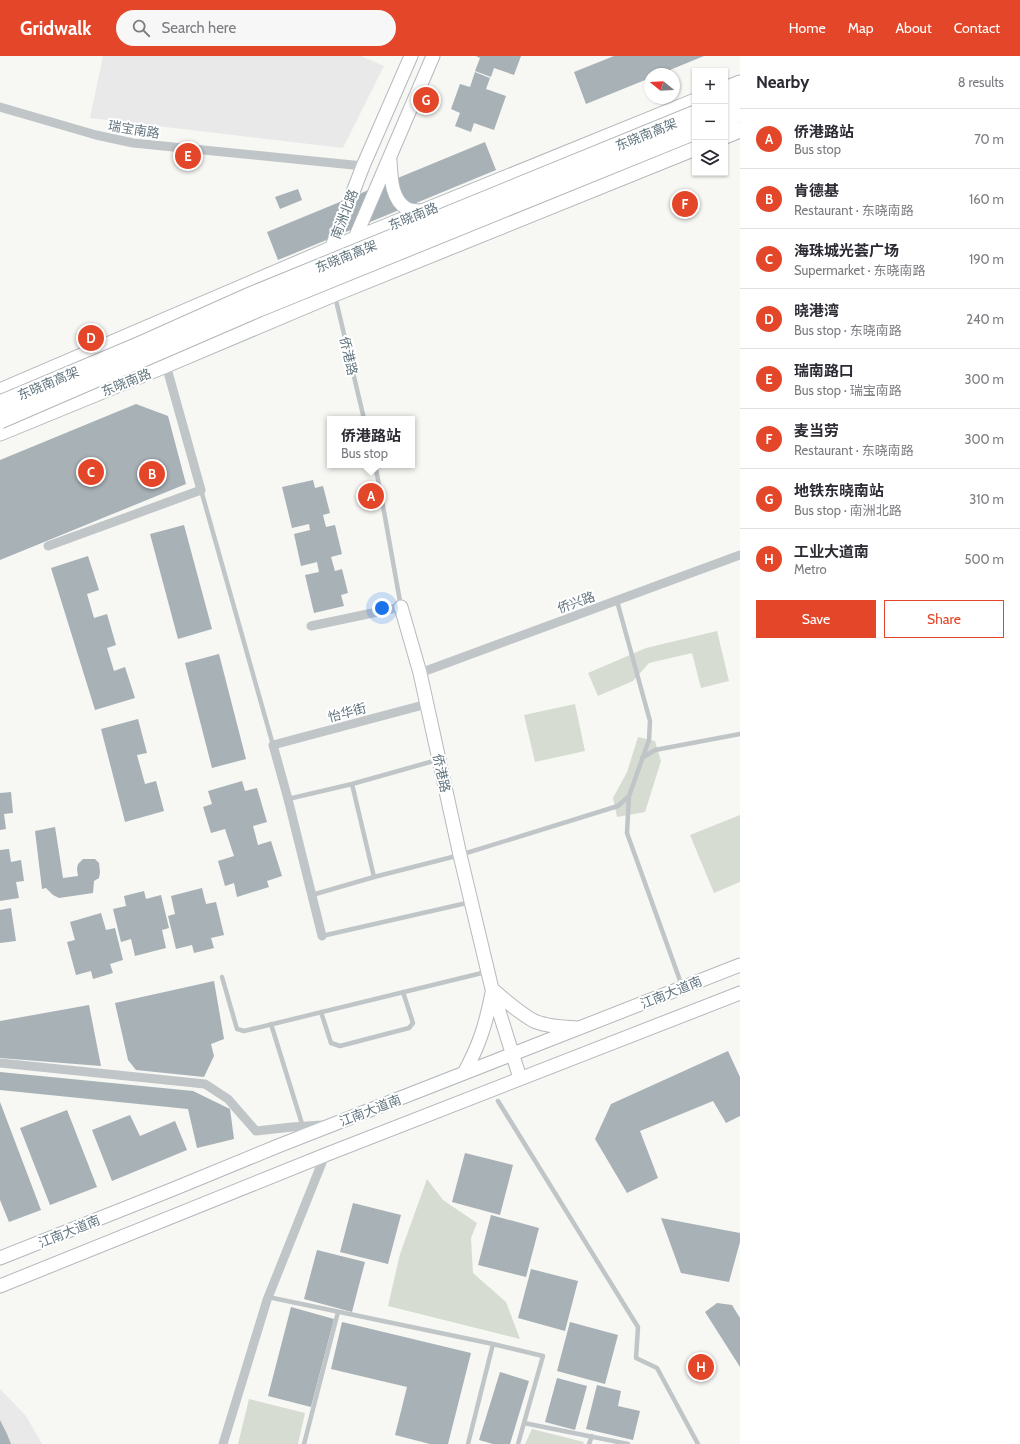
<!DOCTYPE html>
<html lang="en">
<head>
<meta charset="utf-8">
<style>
	:root { --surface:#fff; --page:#f7f7f7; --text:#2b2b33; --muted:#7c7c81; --line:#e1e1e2; --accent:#e34629 }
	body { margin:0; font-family:Cabin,"Noto Sans SC",sans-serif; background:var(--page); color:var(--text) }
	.controls { position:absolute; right:12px; top:12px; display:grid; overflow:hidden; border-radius:0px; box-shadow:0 1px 3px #0004 }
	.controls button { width:36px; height:36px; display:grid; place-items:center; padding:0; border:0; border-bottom:1px solid var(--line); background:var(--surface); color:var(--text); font:20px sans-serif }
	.compass { position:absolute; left:644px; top:12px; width:36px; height:36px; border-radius:50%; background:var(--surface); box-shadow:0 1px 3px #0004; rotate:288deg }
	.you { position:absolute; left:382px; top:552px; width:14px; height:14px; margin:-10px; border:3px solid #fff; border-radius:50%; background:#1a73e8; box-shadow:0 0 0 6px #1a73e833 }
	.badge { display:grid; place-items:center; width:26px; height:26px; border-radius:50%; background:var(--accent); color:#fff; font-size:13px; font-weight:700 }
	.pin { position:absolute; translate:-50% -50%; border:2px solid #fff; box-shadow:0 1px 4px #0006 }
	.popup { position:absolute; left:327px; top:360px; width:88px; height:52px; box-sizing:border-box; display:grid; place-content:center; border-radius:0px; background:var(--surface); filter:drop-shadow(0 1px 3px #0005); font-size:13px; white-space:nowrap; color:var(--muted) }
	.popup b { font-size:15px; color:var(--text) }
	.popup::after { content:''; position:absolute; left:50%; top:100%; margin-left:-8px; border:8px solid transparent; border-top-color:var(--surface) }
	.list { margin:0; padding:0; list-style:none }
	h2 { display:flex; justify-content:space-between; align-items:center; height:52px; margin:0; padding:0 16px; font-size:17px }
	h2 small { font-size:13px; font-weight:400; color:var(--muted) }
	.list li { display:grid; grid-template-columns:26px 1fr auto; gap:12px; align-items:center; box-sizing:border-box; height:60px; padding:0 16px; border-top:1px solid var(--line) }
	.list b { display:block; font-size:15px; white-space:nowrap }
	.list p { margin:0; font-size:13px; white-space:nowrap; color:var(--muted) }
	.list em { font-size:13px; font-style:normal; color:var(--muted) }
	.actions { display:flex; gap:8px; padding:12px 16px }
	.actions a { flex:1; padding:9px 0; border:1px solid var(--accent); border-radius:0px; text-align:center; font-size:14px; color:var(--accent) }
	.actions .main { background:var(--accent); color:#fff }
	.icon { flex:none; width:22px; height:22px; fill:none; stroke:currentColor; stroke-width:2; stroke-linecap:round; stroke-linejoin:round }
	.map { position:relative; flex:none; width:740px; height:1388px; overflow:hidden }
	header { display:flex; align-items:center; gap:24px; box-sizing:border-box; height:56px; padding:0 20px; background:var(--accent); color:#fff }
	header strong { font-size:19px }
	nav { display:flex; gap:22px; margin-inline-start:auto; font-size:14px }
	.search { width:280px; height:36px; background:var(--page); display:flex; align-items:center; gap:10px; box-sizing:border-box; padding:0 14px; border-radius:22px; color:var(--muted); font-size:15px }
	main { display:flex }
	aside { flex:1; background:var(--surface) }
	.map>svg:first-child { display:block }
	.built { fill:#e8e9e8 }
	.green { fill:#d7dcd3 }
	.building { fill:#a7b1b6 }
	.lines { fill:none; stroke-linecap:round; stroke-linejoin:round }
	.secondary-casing { stroke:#b3b9bd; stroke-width:15 }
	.primary-casing { stroke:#b2b8bb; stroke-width:17 }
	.highway-casing { stroke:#b4b8bb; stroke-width:19 }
	.lane { stroke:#c0c5c8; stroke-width:4.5 }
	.street { stroke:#c0c5c8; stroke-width:9 }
	.secondary { stroke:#fff; stroke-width:13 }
	.primary { stroke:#fff; stroke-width:15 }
	.highway { stroke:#fff; stroke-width:17 }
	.highway-bridge-casing { stroke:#b4b8bb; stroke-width:19; stroke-linecap:butt }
	.highway-bridge { stroke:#fff; stroke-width:17 }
	.labels { text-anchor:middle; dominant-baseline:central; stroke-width:4; stroke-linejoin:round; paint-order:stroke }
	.street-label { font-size:13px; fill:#62757f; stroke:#fff }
</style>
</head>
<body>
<header>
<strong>Gridwalk</strong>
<div class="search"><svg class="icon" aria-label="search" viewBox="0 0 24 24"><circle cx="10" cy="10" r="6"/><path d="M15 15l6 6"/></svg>Search here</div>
<nav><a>Home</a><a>Map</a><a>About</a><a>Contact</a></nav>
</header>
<main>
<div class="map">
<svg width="740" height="1388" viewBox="0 0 740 1388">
	<rect width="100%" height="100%" fill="#f7f7f4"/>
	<!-- built -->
	<path class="built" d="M103 0H361L384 10 343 92 90 62Z
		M0 1333 26 1360 42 1388H0Z"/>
	<!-- green -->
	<path class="green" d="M717 575 729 625 701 632 692 597 649 607 633 625 598 640 588 617 646 592Z
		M575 648 585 695 535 706 524 659Z
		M638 681 655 685 661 705 645 756 617 761 613 742 627 716Z
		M740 759V826L714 837 690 779Z
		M427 1123 443 1144 477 1167 471 1182 473 1217 506 1246 520 1283 388 1250 400 1198Z
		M249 1343 305 1357 298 1388H238Z
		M532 1373 584 1386 583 1388H525Z"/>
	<!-- building -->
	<path class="building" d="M476 0H521L514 19 494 12 491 21 475 15 480 2Z
		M614 0H704L660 18H650V22L586 48 574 16Z
		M475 16 490 22 486 33 506 40 494 74 474 67 471 76 455 70 460 57 451 53 460 28 470 31Z
		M485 86 496 114 278 204 267 176Z
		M298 133 302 144 280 153 275 141Z
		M136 348 168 360 186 428 0 504V404Z
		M313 424 315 432 323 430 330 457 323 459 326 471 335 469 342 498 331 501 335 515 342 513 348 537 341 539 344 550 314 557 305 519 319 516 317 506 301 510 294 478 310 474 309 468 292 472 282 431Z
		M184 469 212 573 178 583 150 478Z
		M88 500 99 534 87 538 94 562 107 558 116 589 107 592 114 615 125 611 135 642 95 654 51 512Z
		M219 598 246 703 212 712 185 607Z
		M138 663 147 697 137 699 145 728 156 725 164 755 125 766 101 673Z
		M242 725 245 735 257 732 267 766 253 770 258 789 271 785 282 820 267 825 269 831 237 841 234 827 225 830 218 805 234 800 225 773 211 777 203 751 212 748 208 735Z
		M11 736 13 757 4 758 6 773 0 774V737Z
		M55 771 63 822 78 820 77 813 78 808 83 803H95L99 807 100 816 99 822 94 825 93 837 59 842 53 839 46 832 42 833 35 775Z
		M9 793 11 806 21 804 24 825 16 826 19 842 0 845V794Z
		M202 832 206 848 216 846 224 879 211 882 214 892 194 897 192 889 176 893 168 860 175 858 171 840Z
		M144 835 146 843 161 839 169 872 162 874 166 892 135 900 131 883 121 886 113 853 126 850 124 840Z
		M11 852 16 885 0 887V854Z
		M101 857 106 874 115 872 123 904 110 908 113 917 93 923 91 915 76 919 67 886 75 884 70 866Z
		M214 925 224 983 211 988 214 1000 204 1021 136 1014 128 1004 115 947Z
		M89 949 101 1010 0 1002V965Z
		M728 995 740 1021V1060L726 1067 713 1045 640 1075 658 1122 627 1137 595 1083 611 1048Z
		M0 1016 193 1035 230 1053 234 1083 197 1092 188 1053 0 1034Z
		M0 1046 41 1154 9 1166 0 1144Z
		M67 1054 97 1131 50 1149 20 1072Z
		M130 1059 140 1080 175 1065 187 1094 112 1125 92 1074Z
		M465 1097 513 1109 500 1159 452 1146Z
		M353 1147 401 1159 388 1208 340 1196Z
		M491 1159 539 1172 526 1221 478 1209Z
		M661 1162 740 1177V1186L729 1226 681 1217Z
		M317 1194 365 1206 352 1256 304 1243Z
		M531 1213 578 1225 565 1275 518 1262Z
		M717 1247 732 1249 740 1262V1311L705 1256Z
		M291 1251 334 1263 311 1351 268 1340Z
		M342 1266 471 1297 448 1388H430L395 1379 407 1331 331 1313Z
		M570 1266 618 1279 605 1328 557 1315Z
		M500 1316 529 1325 510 1388H493L479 1384Z
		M557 1322 587 1330 575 1374 545 1366Z
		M597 1329 621 1335 618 1350 640 1355 633 1384 586 1373Z
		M0 1364 7 1378 11 1388H0Z"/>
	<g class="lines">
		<defs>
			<path id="secondary" d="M390 105C391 120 391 143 406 152 411 155 419 155 424 155
				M352 189 433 0
				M331 200V193L363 110 411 0
				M401 551 420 617 460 799 492 933 520 1022
				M492 933C505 944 519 957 534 965 548 971 563 971 577 972
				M464 1017C479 990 486 968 492 937
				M0 1202 171 1134 278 1090 740 909
				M0 1230 325 1099 740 937"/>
			<path id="primary" d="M725 33 740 27
				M725 80 740 74
				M0 335 331 193 695 45
				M0 377 166 309 334 238 695 92"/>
			<path id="highway" d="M725 46 740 40
				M725 63 740 57"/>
		</defs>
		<!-- secondary casing -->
		<use href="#secondary" class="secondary-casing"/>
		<!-- primary casing -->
		<use href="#primary" class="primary-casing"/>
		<!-- highway casing -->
		<use href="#highway" class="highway-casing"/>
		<!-- lane -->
		<path class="lane" d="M335 240 364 363
			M375 409 380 433 401 551
			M201 434 273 689
			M642 702 655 694 740 678
			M352 728 374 821
			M629 740 627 777 682 930
			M288 743 352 728 437 704
			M312 839 374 821 460 799 618 750 629 740 649 684 650 665 617 545
			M322 880 471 846
			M222 921 237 973 244 975 486 916
			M321 956 331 987 340 990 409 972 413 967 403 936
			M271 968 303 1071
			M498 1045 638 1271 636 1302 657 1312 698 1388
			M268 1241 493 1288 468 1388
			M493 1288 543 1300 518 1388
			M524 1367 628 1388
			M304 1388 338 1256
			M589 1388 592 1380"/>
		<!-- street -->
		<path class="street" d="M0 51 96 79 133 87 363 110
			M48 490 201 434 166 309
			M311 570 401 551
			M420 617 740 499
			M322 880 288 743 273 689 427 648
			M0 1007 205 1028 228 1043 256 1075 292 1071 322 1069
			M223 1388 267 1244 325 1099"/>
		<!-- secondary -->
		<use href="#secondary" class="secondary"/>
		<!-- primary -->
		<use href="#primary" class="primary"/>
		<!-- highway -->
		<use href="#highway" class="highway"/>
		<defs>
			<path id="highway-bridge" d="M0 348 138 290 250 240 695 58
				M0 364 259 252 695 75"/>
		</defs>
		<!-- highway-bridge casing -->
		<use href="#highway-bridge" class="highway-bridge-casing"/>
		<!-- highway-bridge -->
		<use href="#highway-bridge" class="highway-bridge"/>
	</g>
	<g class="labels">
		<!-- street labels -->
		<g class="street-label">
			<text transform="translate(134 73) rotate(9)">瑞宝南路</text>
			<text transform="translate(646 78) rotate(-22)">东晓南高架</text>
			<text transform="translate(344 158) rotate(-69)">南洲北路</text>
			<text transform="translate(413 160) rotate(-22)">东晓南路</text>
			<text transform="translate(346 200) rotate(-22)">东晓南高架</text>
			<text transform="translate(349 300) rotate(77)">侨港路</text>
			<text transform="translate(126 326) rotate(-22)">东晓南路</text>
			<text transform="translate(48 327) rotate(-23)">东晓南高架</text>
			<text transform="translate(576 546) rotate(-20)">侨兴路</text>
			<text transform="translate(347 656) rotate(-15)">怡华街</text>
			<text transform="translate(442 717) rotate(78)">侨港路</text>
			<text transform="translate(671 936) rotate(-22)">江南大道南</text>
			<text transform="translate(370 1054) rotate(-21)">江南大道南</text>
			<text transform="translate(69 1175) rotate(-22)">江南大道南</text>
		</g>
	</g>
</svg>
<div class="controls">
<button>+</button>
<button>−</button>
<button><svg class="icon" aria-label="layers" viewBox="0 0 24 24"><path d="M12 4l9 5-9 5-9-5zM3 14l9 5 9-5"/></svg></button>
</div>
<svg class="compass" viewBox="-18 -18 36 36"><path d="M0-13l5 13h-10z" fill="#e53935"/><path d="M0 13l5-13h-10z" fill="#7c7c81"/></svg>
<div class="you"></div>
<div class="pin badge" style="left:371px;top:440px">A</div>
<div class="popup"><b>侨港路站</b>Bus stop</div>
<div class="pin badge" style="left:152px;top:418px">B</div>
<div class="pin badge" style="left:91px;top:416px">C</div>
<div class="pin badge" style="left:91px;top:282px">D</div>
<div class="pin badge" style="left:188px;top:100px">E</div>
<div class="pin badge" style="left:685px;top:148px">F</div>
<div class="pin badge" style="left:426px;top:44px">G</div>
<div class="pin badge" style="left:701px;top:1311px">H</div>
</div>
<aside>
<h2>Nearby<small>8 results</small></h2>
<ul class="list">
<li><span class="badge">A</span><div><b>侨港路站</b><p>Bus stop</p></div><em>70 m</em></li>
<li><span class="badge">B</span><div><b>肯德基</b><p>Restaurant · 东晓南路</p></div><em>160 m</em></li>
<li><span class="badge">C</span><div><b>海珠城光荟广场</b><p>Supermarket · 东晓南路</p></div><em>190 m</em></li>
<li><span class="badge">D</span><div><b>晓港湾</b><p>Bus stop · 东晓南路</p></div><em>240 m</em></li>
<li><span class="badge">E</span><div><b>瑞南路口</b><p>Bus stop · 瑞宝南路</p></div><em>300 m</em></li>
<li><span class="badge">F</span><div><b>麦当劳</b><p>Restaurant · 东晓南路</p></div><em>300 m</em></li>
<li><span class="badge">G</span><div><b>地铁东晓南站</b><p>Bus stop · 南洲北路</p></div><em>310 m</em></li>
<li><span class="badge">H</span><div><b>工业大道南</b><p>Metro</p></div><em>500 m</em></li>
</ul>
<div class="actions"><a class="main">Save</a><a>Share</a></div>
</aside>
</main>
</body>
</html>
